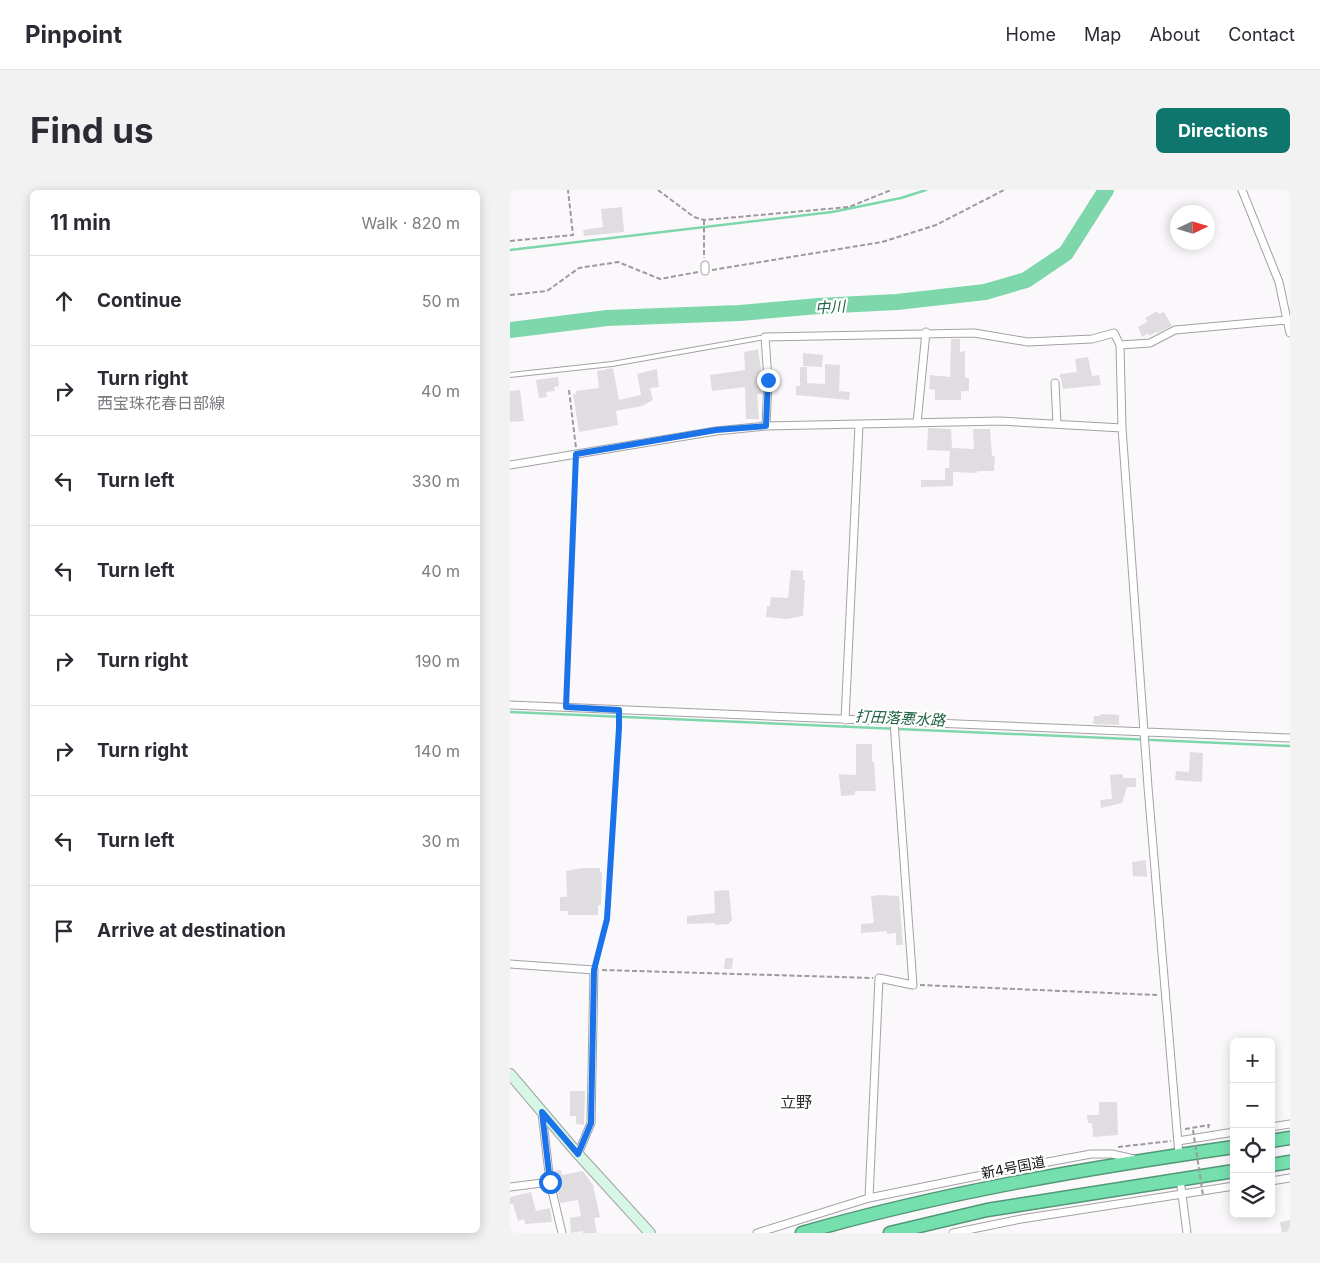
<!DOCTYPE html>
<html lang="en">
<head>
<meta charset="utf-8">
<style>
	:root { --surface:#fff; --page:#f2f2f3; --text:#2b2b33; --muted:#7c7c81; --line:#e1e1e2; --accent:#0f766e }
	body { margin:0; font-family:Inter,"Noto Sans JP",sans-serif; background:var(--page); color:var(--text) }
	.controls { position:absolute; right:15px; bottom:15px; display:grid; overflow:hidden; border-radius:8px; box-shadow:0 2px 12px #0003 }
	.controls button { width:45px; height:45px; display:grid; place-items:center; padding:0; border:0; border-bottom:1px solid var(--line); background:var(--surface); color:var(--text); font:25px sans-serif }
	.compass { position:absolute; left:660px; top:15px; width:45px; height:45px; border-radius:50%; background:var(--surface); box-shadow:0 2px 12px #0003; rotate:86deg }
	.stop { position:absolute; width:15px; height:15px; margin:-11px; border:4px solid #1a73e8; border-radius:50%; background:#fff }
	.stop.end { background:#1a73e8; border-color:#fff; box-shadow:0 1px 5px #0008 }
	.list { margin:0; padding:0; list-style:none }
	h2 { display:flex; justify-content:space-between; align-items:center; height:65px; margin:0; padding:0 20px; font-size:21px }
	h2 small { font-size:16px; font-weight:400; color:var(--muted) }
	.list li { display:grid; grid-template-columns:32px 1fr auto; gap:15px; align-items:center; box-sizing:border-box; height:90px; padding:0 20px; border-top:1px solid var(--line) }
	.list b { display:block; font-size:19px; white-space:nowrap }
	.list p { margin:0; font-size:16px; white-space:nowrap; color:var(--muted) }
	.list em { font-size:16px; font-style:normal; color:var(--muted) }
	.icon { flex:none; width:28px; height:28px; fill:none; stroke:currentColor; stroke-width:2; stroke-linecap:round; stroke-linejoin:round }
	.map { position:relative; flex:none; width:780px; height:1043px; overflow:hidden; border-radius:8px }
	header { display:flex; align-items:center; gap:30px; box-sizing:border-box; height:70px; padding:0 25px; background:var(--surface); border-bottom:1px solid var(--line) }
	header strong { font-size:24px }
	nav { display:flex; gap:28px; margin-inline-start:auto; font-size:18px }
	.intro { display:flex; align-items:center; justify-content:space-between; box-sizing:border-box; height:120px; padding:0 30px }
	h1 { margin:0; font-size:35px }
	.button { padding:12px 22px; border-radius:8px; background:var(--accent); color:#fff; font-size:18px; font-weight:700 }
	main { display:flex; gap:30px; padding:0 30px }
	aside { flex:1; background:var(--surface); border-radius:8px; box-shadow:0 2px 12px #0003 }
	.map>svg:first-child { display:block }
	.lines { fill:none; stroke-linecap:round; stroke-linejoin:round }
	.stream { stroke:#7ed7ab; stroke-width:2.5 }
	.river { stroke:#7ed7ab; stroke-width:16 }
	.building { fill:#e0dde0 }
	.lane-casing { stroke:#a4a1a4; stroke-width:6 }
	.street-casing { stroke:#a4a1a4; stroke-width:9 }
	.secondary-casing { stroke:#a4a1a4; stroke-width:12 }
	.highway-casing { stroke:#529776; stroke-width:15 }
	.path { stroke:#9c9a9c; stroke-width:2; stroke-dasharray:5 2.5; stroke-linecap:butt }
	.lane { stroke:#fff; stroke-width:4 }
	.street { stroke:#fff; stroke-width:7 }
	.secondary { stroke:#d6f6e6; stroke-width:10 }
	.highway { stroke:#75e0ad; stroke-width:12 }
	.path-bridge { stroke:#9c9a9c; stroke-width:2; stroke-dasharray:5 2.5; stroke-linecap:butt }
	.route { stroke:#1a73e8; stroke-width:6 }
	.labels { text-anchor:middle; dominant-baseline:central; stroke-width:4.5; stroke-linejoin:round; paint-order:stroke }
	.street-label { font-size:14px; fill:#111011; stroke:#fff }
	.water-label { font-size:15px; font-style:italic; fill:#1d6043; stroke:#fff }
	.quarter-label { font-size:16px; fill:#312e31; stroke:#fff }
</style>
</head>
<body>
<header>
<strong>Pinpoint</strong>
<nav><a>Home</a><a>Map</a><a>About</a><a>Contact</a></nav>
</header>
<div class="intro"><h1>Find us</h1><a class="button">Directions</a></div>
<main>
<aside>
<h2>11 min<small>Walk · 820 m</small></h2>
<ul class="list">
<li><svg class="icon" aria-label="ahead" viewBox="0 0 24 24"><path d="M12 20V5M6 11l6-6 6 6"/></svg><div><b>Continue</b></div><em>50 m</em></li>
<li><svg class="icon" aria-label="right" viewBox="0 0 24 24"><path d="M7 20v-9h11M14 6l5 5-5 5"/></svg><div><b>Turn right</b><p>西宝珠花春日部線</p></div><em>40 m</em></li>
<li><svg class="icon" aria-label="left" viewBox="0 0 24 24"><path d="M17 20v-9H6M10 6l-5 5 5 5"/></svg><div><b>Turn left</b></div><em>330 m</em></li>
<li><svg class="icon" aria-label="left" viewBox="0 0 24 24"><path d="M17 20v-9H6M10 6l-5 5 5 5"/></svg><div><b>Turn left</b></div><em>40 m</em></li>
<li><svg class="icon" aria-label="right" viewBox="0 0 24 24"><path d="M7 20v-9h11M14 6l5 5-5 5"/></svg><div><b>Turn right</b></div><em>190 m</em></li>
<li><svg class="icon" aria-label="right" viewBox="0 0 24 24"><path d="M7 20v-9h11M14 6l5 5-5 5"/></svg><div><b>Turn right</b></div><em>140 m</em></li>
<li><svg class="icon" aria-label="left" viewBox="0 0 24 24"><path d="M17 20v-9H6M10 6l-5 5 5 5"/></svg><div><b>Turn left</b></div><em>30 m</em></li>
<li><svg class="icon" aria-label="arrive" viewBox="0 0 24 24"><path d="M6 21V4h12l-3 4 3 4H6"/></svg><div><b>Arrive at destination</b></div></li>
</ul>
</aside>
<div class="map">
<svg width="780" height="1043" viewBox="0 0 780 1043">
	<rect width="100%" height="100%" fill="#fbf8fb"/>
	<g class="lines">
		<!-- stream -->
		<path class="stream" d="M0 60 322 22 391 8 416 0
			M0 522 780 556"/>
		<!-- river -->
		<path class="river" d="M0 140 97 128 230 123 308 116 387 112 475 102 516 90 556 63 596 0"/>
	</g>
	<!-- building -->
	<path class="building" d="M112 17 114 42 74 46 73 40 93 37 91 19Z
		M647 121 649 124 654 122 662 136 647 143 646 142 639 146 638 143 632 147 628 137 637 132 635 128Z
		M441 149H450V162L455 161V188H459V201H451V210H425V200L419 199 420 185 440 187Z
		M248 159 253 193 252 204H247L249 229H236L235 197 202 201 200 185 235 180 234 162Z
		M293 163 313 165 312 177 293 176Z
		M578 167 582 186 589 185 591 195 553 199 550 184 567 182 565 169Z
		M315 174 330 175 329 201 340 202 339 210 286 205V196H290V177H297V193L315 194Z
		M103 178 109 210 131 205 127 184 147 179 149 197 140 198 143 210 132 216 106 221 108 235 69 242 63 204H66V201L89 198 87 181Z
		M48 187 49 196 44 197 45 201 36 202 37 207 29 208 26 190Z
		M10 200 14 231 0 232V201Z
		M418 238 441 239 442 258 464 259 463 239H480L482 266H485L484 281H467V283L443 282V296L411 297V290H435V278H439L440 261 417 260Z
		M281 380 293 381V390H295L293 426 277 429 256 427 257 416H260L261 407 278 408Z
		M591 524 609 525V535L583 534 584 526H590Z
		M346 554H362V572H364L366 601H345V605L331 606 329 584 346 585Z
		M680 562 693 563 692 592 665 590 666 581 679 582Z
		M613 584V588H626V597H617L612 613 591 618 590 610 602 609 600 585Z
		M636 670 637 687 623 686 622 672Z
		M73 678H90V682H92L91 715H88V725H58V721H50V707H57L56 681Z
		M219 700 222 731 219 732V734L205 735V733L177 734V726L205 723 204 701Z
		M370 705 389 706 393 755H386V743L377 744V741L351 743V734L364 733 361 706Z
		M215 768H223L222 779H214Z
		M60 901H75L74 935 66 934V926H60Z
		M589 912H607L608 945 583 947 582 933H578L577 925H589Z
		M51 980 52 985 73 981 83 995 90 1027 84 1028 87 1043H73V1041L61 1043 60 1028 71 1026 68 1010 50 1013 44 981Z
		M21 1002 26 1021 40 1018 42 1032 15 1034 14 1029 8 1031 3 1014H0V1007Z
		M780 1030V1041L772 1043 770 1032Z"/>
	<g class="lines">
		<defs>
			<path id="lane" d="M0 185 102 174 255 147"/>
			<path id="street" d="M732 0 769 92 777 130
				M195 75V81
				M610 155 640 153 665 140 777 130 780 143
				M545 193 547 234
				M407 233 416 142
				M256 236 258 190 255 147 464 143 518 152 582 149 604 143 610 155 612 238 638 597 669 965
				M0 275 206 241 256 236 490 231 612 238
				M0 515 780 548
				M335 530 349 235
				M0 774 84 780 81 933 68 964
				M32 923 40 992 52 1043
				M761 937 780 934
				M668 951 724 942
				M670 989 677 1043
				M761 991 780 988
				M0 997 40 992
				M359 1008 369 788 403 795 384 532
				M247 1043 359 1008 511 977 581 964H602L624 969
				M443 1043 511 1029 724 996"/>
			<path id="secondary" d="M0 884 68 964 140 1043"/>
			<path id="highway" d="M761 951 780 948
				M761 975 780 972
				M292 1043C434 1002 578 978 724 957
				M380 1043 477 1020 724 981"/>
		</defs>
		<!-- lane casing -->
		<use href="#lane" class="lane-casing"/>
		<!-- street casing -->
		<use href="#street" class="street-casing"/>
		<!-- secondary casing -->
		<use href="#secondary" class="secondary-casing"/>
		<!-- highway casing -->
		<use href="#highway" class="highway-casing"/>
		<!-- path -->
		<path class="path" d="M148 0 184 27 194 30 339 17 381 0
			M194 30V68
			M0 51 63 45 58 0
			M202 80 372 52 426 35 494 0
			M0 105 37 101 69 78 108 72 150 89 188 82
			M59 200 66 258
			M56 510 66 272
			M86 774 97 729 109 528
			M92 780 363 788
			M410 795 647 805
			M675 939 699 935 698 939
			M608 957 661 951"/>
		<!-- lane -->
		<use href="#lane" class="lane"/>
		<!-- street -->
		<use href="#street" class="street"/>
		<!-- secondary -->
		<use href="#secondary" class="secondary"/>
		<!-- highway -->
		<use href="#highway" class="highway"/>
		<!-- path-bridge -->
		<path class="path-bridge" d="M683 940 693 1005"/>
	</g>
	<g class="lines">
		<!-- route -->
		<path class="route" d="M40 992 32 922 68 964 81 933 84 780 97 729 109 538V520L56 517 66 264 206 240 256 236 258 190"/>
	</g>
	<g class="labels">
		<!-- street labels -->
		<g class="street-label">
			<text transform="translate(503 977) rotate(-11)">新4号国道</text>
		</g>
		<!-- water labels -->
		<g class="water-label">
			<text transform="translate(320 117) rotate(-4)">中川</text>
			<text transform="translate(390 528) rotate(3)">打田落悪水路</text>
		</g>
		<!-- quarter labels -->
		<g class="quarter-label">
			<text x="286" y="912">立野</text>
		</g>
	</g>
</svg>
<div class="controls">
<button>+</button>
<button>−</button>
<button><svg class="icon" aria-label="locate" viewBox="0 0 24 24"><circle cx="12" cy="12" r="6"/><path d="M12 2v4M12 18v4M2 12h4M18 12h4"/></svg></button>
<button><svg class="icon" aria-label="layers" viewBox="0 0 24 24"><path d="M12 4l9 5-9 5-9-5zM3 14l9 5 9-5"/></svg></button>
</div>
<svg class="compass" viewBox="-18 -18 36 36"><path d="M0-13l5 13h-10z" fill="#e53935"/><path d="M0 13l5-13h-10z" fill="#7c7c81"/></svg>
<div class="stop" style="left:40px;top:992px"></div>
<div class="stop end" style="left:258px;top:190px"></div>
</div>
</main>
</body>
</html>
